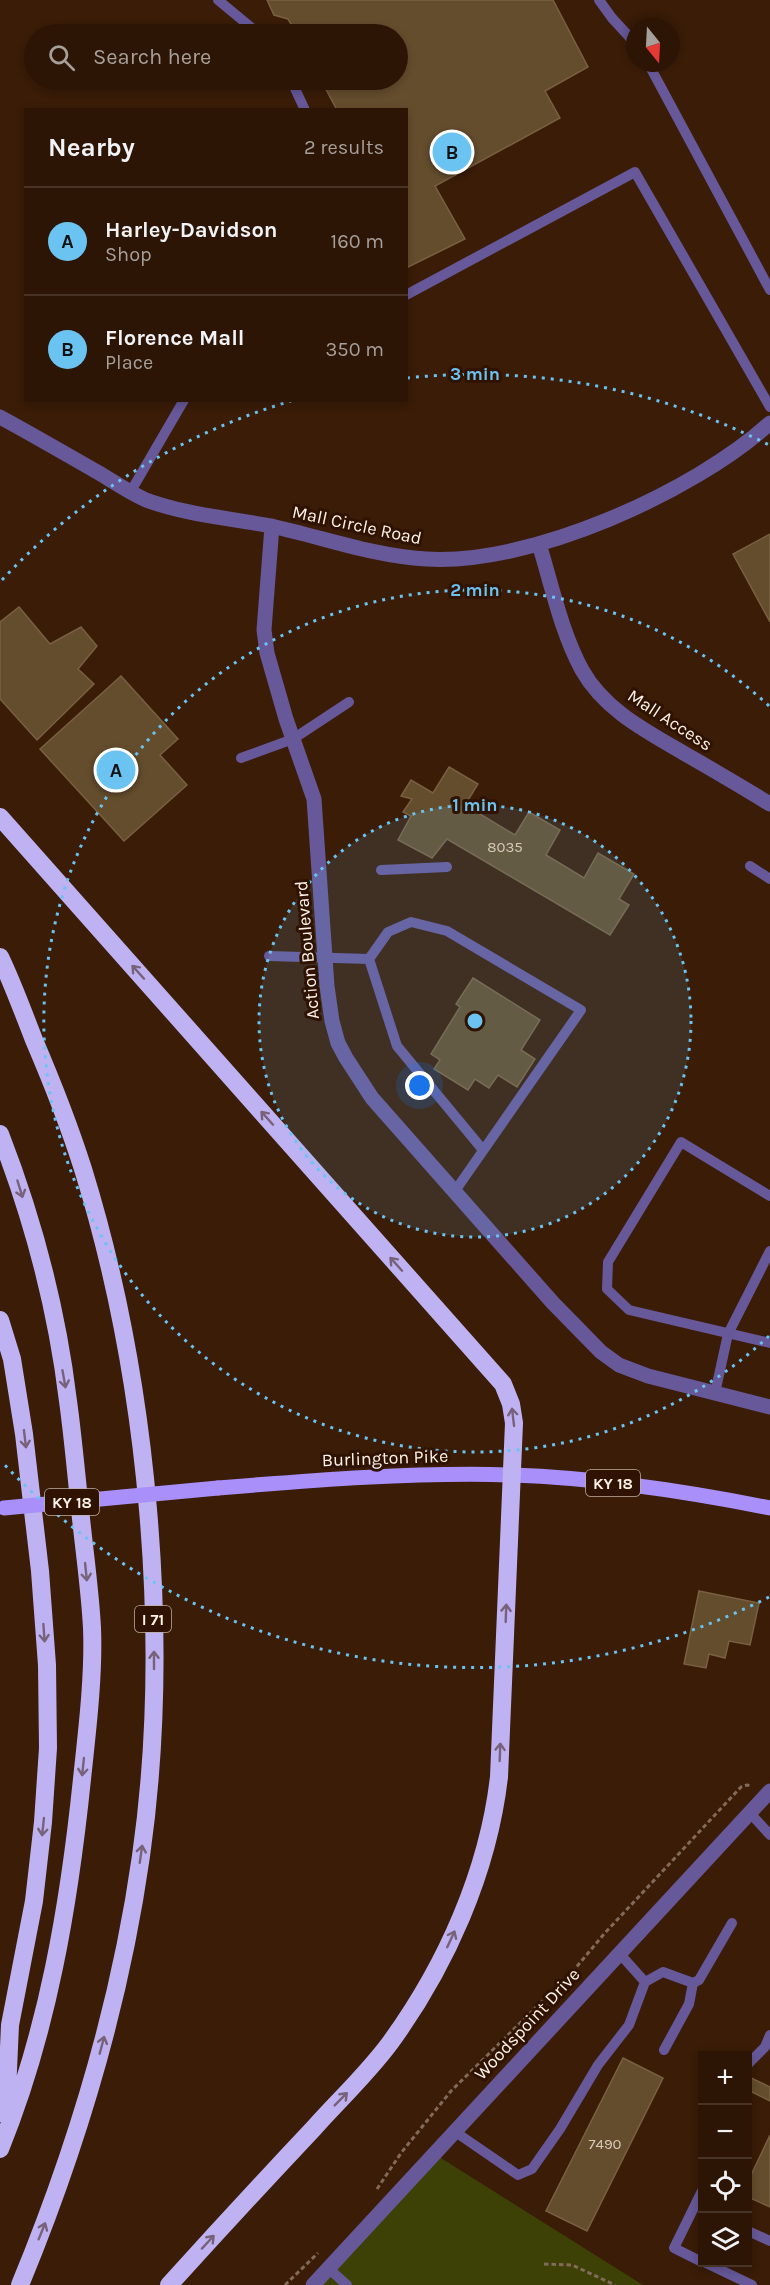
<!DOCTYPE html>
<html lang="en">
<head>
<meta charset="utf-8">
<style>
	:root { --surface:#2c1505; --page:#382213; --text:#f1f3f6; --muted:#a69f9a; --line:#483427; --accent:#6ac3f1 }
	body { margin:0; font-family:Karla,sans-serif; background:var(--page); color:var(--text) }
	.controls { position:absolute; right:18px; bottom:18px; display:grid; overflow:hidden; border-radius:0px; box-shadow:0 3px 9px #0003 }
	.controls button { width:54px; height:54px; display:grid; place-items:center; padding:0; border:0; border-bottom:2px solid var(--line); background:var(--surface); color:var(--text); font:30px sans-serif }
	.compass { position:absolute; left:626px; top:18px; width:54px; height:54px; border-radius:50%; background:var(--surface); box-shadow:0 3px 9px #0003; rotate:162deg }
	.you { position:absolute; left:420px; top:1086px; width:21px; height:21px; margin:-15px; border:4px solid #fff; border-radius:50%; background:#1a73e8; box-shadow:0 0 0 9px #1a73e833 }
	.badge { display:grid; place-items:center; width:39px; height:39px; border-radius:50%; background:var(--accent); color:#111; font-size:20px; font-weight:700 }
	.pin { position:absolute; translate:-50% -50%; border:3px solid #fff; box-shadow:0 2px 6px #0006 }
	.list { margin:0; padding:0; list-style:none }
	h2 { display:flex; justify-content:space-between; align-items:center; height:78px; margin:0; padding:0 24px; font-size:26px }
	h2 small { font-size:20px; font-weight:400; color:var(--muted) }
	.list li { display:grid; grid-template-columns:39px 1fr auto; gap:18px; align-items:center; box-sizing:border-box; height:108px; padding:0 24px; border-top:2px solid var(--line) }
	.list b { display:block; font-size:22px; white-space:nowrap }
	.list p { margin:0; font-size:20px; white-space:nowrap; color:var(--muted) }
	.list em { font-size:20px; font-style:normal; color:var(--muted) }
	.icon { flex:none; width:33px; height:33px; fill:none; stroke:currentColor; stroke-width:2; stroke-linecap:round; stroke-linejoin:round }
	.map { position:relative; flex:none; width:770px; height:2285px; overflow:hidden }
	.search { position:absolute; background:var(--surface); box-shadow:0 3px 9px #0003; left:24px; top:24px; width:384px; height:66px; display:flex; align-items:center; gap:15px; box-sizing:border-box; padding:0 21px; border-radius:33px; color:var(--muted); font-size:22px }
	.panel { position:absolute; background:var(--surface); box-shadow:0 3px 9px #0003; left:24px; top:108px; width:384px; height:294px; border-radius:0px }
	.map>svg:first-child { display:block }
	.green { fill:#3d4105 }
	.building { fill:#644d2d; stroke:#796041; stroke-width:1.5 }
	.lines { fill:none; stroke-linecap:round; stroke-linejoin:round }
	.path { stroke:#826b5a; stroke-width:3; stroke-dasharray:4.5 3; stroke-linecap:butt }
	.service { stroke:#675899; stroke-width:10 }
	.minor { stroke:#675899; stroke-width:15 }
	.primary { stroke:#a98ffa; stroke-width:15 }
	.motorway { stroke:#bfb2f2; stroke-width:18 }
	.primary-bridge { stroke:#a98ffa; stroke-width:15 }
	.oneway { stroke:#776279 }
	.ring { fill:none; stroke:#6ac3f1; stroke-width:3; stroke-dasharray:3 6 }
	.labels { text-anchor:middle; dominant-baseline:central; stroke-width:6; stroke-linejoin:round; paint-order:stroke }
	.number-label { font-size:15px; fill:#d7c8ba }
	.shield { fill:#2f1300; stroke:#bfaea3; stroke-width:1.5 }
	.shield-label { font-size:16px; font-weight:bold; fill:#fdf1e9 }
	.street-label { font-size:18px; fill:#fdf1e9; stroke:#2f1300 }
	.centre { fill:#6ac3f1; stroke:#2f1300; stroke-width:3 }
	.ring-label { font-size:18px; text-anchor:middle; font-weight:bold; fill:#6ac3f1; stroke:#2f1300; stroke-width:6; stroke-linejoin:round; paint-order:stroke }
</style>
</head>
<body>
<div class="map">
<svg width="770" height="2285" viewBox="0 0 770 2285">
	<rect width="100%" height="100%" fill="#3a1c07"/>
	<!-- green -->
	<path class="green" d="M433 2153 643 2285H313Z"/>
	<!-- building -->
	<path class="building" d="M267 0H553L588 67 545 91 560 118 435 186 465 239 406 268V110H337L321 80H398V34H297L288 19 274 15Z
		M770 534V622L733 554Z
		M19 607 50 644 81 627 97 646 78 669 94 684 37 740 0 699V622Z
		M121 676 178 739 160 755 187 785 124 841 40 749Z
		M449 767 478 784 465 805 515 835 529 812 560 830 546 855 584 878 598 853 634 874 619 899 629 905 610 935 447 839 432 858 398 840 411 816 403 812 412 799 401 796 411 780 433 793Z
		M473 978 540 1020 521 1050 535 1059 517 1087 498 1075 489 1088 475 1079 468 1090 434 1069 440 1060 431 1054 460 1007 456 1004Z
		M699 1591 759 1603 750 1645 729 1641 725 1658 709 1654 706 1668 684 1664Z
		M623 2058 663 2078 587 2231 546 2211Z
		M749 2077 770 2087V2101L748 2090Z
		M770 2135V2207L748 2197V2171L752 2173Z"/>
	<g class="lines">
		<!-- path -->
		<path class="path" d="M377 2189 401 2153 451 2091 574 1970 604 1934 741 1787 747 1785 752 1786
			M544 2264 572 2265 615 2285
			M285 2285 318 2253"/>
		<!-- service -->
		<path class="service" d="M218 0 259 34
			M599 0 612 18 635 43
			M648 63 770 290
			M291 80 305 110
			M406 295 635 172 770 407
			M131 491 184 400
			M241 758 293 739 349 702
			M750 866 770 879
			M381 870 447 867
			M269 956 369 959 388 932 411 922 447 931 581 1010 455 1191
			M369 959 397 1046 483 1150
			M770 1196 681 1142 608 1262 607 1289 629 1310 770 1343
			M715 1393 728 1334 770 1251
			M750 1813 770 1835
			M645 1982 663 1972 693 1983 699 1980 732 1923
			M664 2050 689 2004 693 1983
			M748 2064 765 2047 770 2035
			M454 2131 518 2175 532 2169 560 2129 598 2065 629 2025 645 1982 620 1954
			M702 2191 674 2248 702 2262
			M748 2231 770 2241
			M704 2262 752 2285
			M328 2268 347 2285"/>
		<!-- minor -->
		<path class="minor" d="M0 417C33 435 66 454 99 473 114 482 130 493 146 500 187 515 229 518 271 526 322 537 373 556 426 559 530 566 694 492 770 423
			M272 526 264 630 267 653 286 719 314 799 327 986 332 1021 338 1043 346 1058 372 1098 553 1303 601 1352 619 1365 648 1376 770 1407
			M539 544C552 586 561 631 582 670 605 711 648 732 687 755 715 771 742 787 770 804
			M313 2285 770 1791"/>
		<!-- primary -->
		<path class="primary" d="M218 1488C315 1480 415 1472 513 1475 599 1478 685 1491 770 1508"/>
		<!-- motorway -->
		<path class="motorway" d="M0 817 503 1384 511 1404 514 1423 499 1777C488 1872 446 1966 390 2043 367 2074 339 2100 314 2128 265 2180 217 2232 169 2285
			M0 957C13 984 23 1012 34 1040 52 1082 69 1125 83 1169 148 1379 172 1638 141 1856 120 2004 77 2147 20 2285
			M0 1134C33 1219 57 1310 68 1401 73 1437 76 1473 80 1509 84 1549 90 1589 92 1628 94 1675 87 1732 82 1779 69 1905 48 2031 0 2149
			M0 1320 12 1359 24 1434 40 1571 47 1665 48 1748 43 1822 34 1901 10 2025 6 2115"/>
		<!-- primary-bridge -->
		<path class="primary-bridge" d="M4 1508 218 1488"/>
	</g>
	<!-- one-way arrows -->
	<defs><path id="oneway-shaft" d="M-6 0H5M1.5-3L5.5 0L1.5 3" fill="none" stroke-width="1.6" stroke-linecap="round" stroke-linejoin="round" transform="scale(1.5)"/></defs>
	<g class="oneway">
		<use href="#oneway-shaft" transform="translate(138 972) rotate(-132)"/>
		<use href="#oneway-shaft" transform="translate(267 1118) rotate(-132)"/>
		<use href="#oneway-shaft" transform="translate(20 1189) rotate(73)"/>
		<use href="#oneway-shaft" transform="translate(396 1264) rotate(-132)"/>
		<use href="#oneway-shaft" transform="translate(64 1379) rotate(80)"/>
		<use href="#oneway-shaft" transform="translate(513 1417) rotate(-97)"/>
		<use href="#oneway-shaft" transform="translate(25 1439) rotate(83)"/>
		<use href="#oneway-shaft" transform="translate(86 1572) rotate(84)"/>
		<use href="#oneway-shaft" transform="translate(506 1613) rotate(-88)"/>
		<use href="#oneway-shaft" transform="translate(44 1633) rotate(86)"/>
		<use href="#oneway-shaft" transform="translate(154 1660) rotate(-90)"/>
		<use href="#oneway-shaft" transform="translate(500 1752) rotate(-88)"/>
		<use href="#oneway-shaft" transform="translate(83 1767) rotate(96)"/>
		<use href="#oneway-shaft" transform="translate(43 1827) rotate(96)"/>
		<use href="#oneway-shaft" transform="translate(141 1854) rotate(-82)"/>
		<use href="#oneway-shaft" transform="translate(451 1939) rotate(-65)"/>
		<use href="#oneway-shaft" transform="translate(102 2045) rotate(-75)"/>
		<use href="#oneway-shaft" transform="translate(341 2099) rotate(-45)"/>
		<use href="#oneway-shaft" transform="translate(42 2231) rotate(-68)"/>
		<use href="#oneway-shaft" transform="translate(208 2242) rotate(-47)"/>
	</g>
	<!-- distance rings -->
	<circle cx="475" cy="1021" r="216" fill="#6ac3f1" fill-opacity=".12"/>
	<g class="ring">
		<circle cx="475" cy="1021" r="216"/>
		<path d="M769 1336A431 431 0 1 1 769 706"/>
		<path d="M769 1597A647 647 0 0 1 2 1462M2 580A647 647 0 0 1 291 401M407 378A647 647 0 0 1 769 445"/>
	</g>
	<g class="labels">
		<!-- number labels -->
		<g class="number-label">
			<text x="505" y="847">8035</text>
			<text x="605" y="2144">7490</text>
		</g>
		<!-- shield labels -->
		<g class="shield">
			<rect x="586" y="1470" width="54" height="26" rx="4.5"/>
			<rect x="45" y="1489" width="54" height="26" rx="4.5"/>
			<rect x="135" y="1606" width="36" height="26" rx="4.5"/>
		</g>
		<g class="shield-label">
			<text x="613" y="1483">KY 18</text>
			<text x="72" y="1502">KY 18</text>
			<text x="153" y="1619">I 71</text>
		</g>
		<!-- street labels -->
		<g class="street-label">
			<text transform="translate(357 525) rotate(12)">Mall Circle Road</text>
			<text transform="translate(670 720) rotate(33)">Mall Access</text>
			<text transform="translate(307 950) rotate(-95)">Action Boulevard</text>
			<text transform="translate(385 1458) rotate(-2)">Burlington Pike</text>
			<text transform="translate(527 2024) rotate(-47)">Woodspoint Drive</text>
		</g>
	</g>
	<circle cx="475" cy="1021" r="9" class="centre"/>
	<g class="ring-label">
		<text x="475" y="380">3 min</text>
		<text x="475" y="596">2 min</text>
		<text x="475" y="811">1 min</text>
	</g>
</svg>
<div class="controls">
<button>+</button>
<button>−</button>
<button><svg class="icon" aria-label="locate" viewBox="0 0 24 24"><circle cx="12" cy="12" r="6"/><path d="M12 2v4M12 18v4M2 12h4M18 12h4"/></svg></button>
<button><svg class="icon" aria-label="layers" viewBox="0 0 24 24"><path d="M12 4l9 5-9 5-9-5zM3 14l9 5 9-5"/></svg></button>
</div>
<svg class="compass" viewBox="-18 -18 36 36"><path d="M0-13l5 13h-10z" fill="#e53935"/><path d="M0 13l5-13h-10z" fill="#a69f9a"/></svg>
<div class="you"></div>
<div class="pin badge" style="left:116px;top:770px">A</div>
<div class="pin badge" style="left:452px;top:152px">B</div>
<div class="search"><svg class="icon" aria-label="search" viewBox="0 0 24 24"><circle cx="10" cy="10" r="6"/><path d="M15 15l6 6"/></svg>Search here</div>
<section class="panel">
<h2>Nearby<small>2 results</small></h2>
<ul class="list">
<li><span class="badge">A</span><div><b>Harley-Davidson</b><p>Shop</p></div><em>160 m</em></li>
<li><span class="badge">B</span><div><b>Florence Mall</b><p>Place</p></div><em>350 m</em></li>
</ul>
</section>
</div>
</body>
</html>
